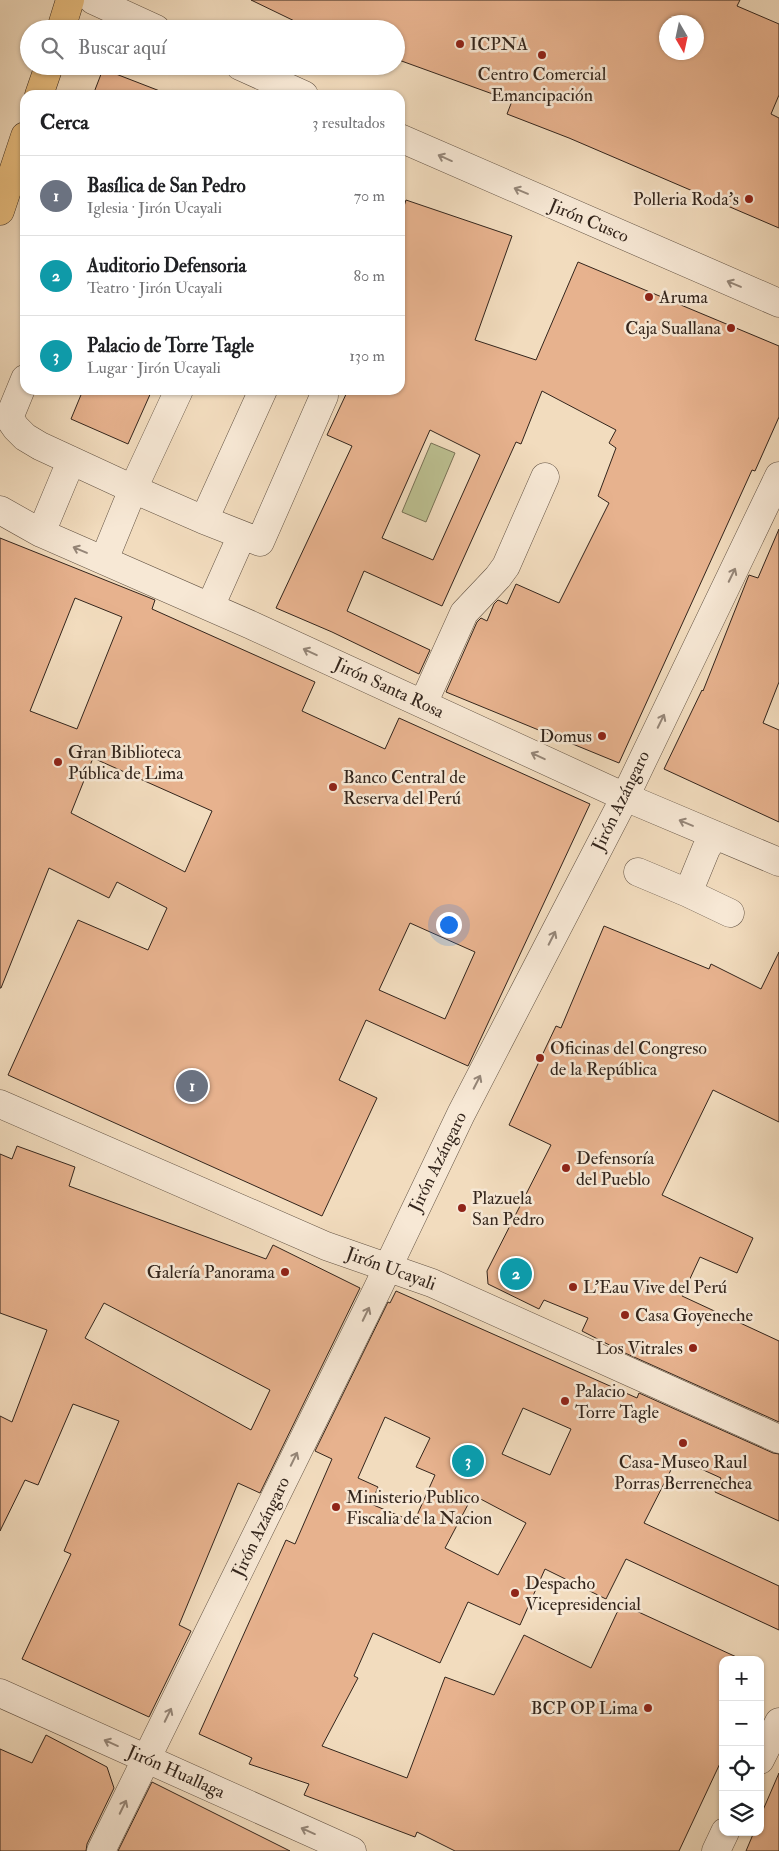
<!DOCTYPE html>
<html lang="es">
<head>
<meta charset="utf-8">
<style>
	:root { --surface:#fff; --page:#f6f6f6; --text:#202124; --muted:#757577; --line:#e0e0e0; --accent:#d93025 }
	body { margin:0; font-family:"IM FELL Double Pica",serif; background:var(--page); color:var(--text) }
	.controls { position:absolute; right:15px; bottom:15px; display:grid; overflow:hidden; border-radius:10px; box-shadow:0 1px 4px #0004 }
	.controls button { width:45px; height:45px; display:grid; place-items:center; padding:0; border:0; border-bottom:1px solid var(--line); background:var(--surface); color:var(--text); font:25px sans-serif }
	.compass { position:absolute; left:659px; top:15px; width:45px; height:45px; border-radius:50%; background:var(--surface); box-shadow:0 1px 4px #0004; rotate:171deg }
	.you { position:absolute; left:448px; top:924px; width:18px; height:18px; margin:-12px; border:4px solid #fff; border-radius:50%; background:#1a73e8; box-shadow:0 0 0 8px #1a73e833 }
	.badge { display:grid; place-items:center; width:32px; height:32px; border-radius:50%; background:var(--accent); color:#fff; font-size:16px; font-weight:700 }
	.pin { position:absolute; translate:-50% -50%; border:2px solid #fff; box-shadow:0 1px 5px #0006 }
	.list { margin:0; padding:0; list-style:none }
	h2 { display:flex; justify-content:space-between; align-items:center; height:65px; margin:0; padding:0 20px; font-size:21px }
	h2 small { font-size:16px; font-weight:400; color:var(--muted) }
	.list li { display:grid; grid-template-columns:32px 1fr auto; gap:15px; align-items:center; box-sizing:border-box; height:80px; padding:0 20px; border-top:1px solid var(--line) }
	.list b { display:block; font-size:19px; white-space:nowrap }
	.list p { margin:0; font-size:16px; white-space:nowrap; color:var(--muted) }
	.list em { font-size:16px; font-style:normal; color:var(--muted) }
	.icon { flex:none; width:28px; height:28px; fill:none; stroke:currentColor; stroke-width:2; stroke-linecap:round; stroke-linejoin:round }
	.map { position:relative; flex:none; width:779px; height:1851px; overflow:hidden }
	.search { position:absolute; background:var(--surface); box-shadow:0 1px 4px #0004; left:20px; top:20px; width:385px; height:55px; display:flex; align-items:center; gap:12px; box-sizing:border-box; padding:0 18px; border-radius:28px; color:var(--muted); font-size:19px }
	.panel { position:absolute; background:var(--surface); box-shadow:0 1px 4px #0004; left:20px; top:90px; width:385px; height:305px; border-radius:15px }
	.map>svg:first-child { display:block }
	.green { fill:#bcc091; stroke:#787256 }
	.building { fill:#e7b28e; stroke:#33251c; fill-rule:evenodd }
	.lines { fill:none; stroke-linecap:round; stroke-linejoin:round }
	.minor-casing { stroke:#635344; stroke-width:29 }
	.major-casing { stroke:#33251c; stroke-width:29 }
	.minor { stroke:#f7e8d5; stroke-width:28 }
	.major { stroke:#e9be7f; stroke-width:28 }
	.oneway { stroke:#958678 }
	.poi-dot { fill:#8f2418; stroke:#f7e8d5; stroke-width:2 }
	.labels { text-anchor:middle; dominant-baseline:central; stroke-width:5; stroke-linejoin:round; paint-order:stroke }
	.poi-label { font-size:18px; fill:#33251c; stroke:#f7e8d5; text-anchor:start }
	.street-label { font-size:18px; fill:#33251c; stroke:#f7e8d5 }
</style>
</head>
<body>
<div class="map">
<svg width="779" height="1851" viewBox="0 0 779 1851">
	<rect width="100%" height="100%" fill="#f2dcbe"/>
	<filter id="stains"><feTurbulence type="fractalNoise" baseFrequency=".004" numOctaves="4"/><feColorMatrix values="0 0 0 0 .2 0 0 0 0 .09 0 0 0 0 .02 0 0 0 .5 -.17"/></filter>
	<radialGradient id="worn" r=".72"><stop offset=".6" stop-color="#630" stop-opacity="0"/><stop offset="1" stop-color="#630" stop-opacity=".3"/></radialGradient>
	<!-- green -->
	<path class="green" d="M431 443 455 453 426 522 402 512Z"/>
	<!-- building -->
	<path class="building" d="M251 0H740L737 6 779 24V95L771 114 779 118V228L569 138 507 114 512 101 396 59V29H311ZM666 22H696V52H666Z
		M103 69 165 93V95H93Z
		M406 200 512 236 475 340 536 360 578 262 779 346V417L755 471 752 470 619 763 446 692 477 622 481 618 487 621 494 604 498 600 507 604 516 584 559 603 609 503 598 496 616 448 609 443 616 430 542 391 521 444 516 442 442 606 364 571 347 611 430 650 419 674 332 632 276 608 352 446 327 435 348 390H400V219ZM430 430 480 455 433 560 382 538Z
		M83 390H152L128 444 71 419Z
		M779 529V682L763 723 779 730V822L664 769 702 690 703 691 749 575 758 578Z
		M0 538 155 600 152 609 315 682 302 711 385 749 399 718 590 804 468 1066 366 1020 339 1080 377 1098 322 1216 8 1075 78 920 148 950 167 908 117 882 109 898 49 868 1 988H0ZM75 598 122 617 77 729 30 711ZM93 758 212 811 185 872 71 813ZM410 923 475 952 445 1019 379 990Z
		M604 926 709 969 711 964 761 989 779 952V1122L713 1090 662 1195 753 1238 737 1273 700 1257 682 1296 779 1341V1422L625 1353 582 1331 588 1318 544 1300 539 1309 488 1284 487 1271 551 1145 509 1125 556 1026 561 1028Z
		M17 1146 75 1167 69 1186 266 1259 273 1245 360 1288 260 1493 238 1483 179 1625 191 1631 149 1717 22 1659 71 1554 64 1551 119 1421 73 1404 38 1485 25 1480 0 1531V1416L12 1422 47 1330 0 1313V1154L12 1159ZM104 1303 270 1390 251 1430 85 1338Z
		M396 1291 637 1398 639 1393 773 1453 779 1454V1521L715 1492 721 1478 677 1458 644 1523 779 1586V1630L626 1559 606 1599 545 1569 520 1625 468 1602 440 1663 373 1633 354 1676 358 1678 322 1746 407 1778 445 1677 494 1695 524 1635 591 1668 621 1604 743 1660H723V1757L679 1851H455L417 1832 415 1837 304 1795 309 1784 249 1764 252 1758 199 1734 286 1540 295 1544 332 1459 315 1451 388 1302 390 1303ZM523 1408 571 1429 550 1475 502 1454ZM385 1417 430 1438 416 1467 435 1475 414 1522 371 1504 378 1487 358 1478ZM473 1495 526 1523 498 1575 445 1548Z
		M46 1735 107 1767 114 1788 87 1844 86 1851H0V1749L32 1763Z
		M779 1773V1851H746L754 1832H760V1817Z
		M152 1782 290 1851H118Z"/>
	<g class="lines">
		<defs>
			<path id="minor" d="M93 0 156 29
				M240 66 304 95
				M400 138 779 303
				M25 379 9 418 16 428 25 437 40 446 133 489 104 560
				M179 390 133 489 204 520 260 542 324 396 323 390
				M0 510 41 533 251 625 625 797 779 862
				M204 520 263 390
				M41 533 71 461
				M210 607 242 535
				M423 704 464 613 498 577 506 566 545 477
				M715 835 706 849 688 893 730 913
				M638 872 688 893
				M0 1104 326 1246 432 1283 779 1439
				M0 1693 352 1851
				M760 1760 779 1722
				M101 1851 377 1290 461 1114 625 797 779 476
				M716 1851 725 1832"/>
			<path id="major" d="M61 29 70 0
				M39 95 49 66
				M0 211 25 136"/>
		</defs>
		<!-- minor casing -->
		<use href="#minor" class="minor-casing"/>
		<!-- major casing -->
		<use href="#major" class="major-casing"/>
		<!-- minor -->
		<use href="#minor" class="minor"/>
		<!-- major -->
		<use href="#major" class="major"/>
	</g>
	<!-- one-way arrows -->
	<defs><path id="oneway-shaft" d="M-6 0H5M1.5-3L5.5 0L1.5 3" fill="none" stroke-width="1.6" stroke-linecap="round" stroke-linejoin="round" transform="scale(1.25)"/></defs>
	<g class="oneway">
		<use href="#oneway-shaft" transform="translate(445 158) rotate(-156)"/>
		<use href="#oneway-shaft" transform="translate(521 191) rotate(-157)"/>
		<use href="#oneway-shaft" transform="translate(734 284) rotate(-157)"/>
		<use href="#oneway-shaft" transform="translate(80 550) rotate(-157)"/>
		<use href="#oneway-shaft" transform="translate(732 575) rotate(-64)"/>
		<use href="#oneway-shaft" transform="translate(310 652) rotate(-155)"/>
		<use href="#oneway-shaft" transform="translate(661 721) rotate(-64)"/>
		<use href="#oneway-shaft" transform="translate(538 756) rotate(-155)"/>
		<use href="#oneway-shaft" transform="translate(686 823) rotate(-157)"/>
		<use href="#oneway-shaft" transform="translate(552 938) rotate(-63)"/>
		<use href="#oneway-shaft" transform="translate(477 1082) rotate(-63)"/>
		<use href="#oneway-shaft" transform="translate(366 1314) rotate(-64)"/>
		<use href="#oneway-shaft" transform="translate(294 1459) rotate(-64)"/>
		<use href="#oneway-shaft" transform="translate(168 1715) rotate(-64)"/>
		<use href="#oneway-shaft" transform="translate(111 1743) rotate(-156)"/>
		<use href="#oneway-shaft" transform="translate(123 1807) rotate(-64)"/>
		<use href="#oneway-shaft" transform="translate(308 1831) rotate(-156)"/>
	</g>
	<!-- markers -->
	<g class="poi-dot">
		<circle cx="460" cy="44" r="5"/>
		<circle cx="542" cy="55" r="5"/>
		<circle cx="749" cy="199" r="5"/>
		<circle cx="649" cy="297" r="5"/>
		<circle cx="731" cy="328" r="5"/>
		<circle cx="602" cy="736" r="5"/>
		<circle cx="58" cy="762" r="5"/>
		<circle cx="333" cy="787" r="5"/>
		<circle cx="540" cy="1058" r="5"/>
		<circle cx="566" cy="1168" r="5"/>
		<circle cx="462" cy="1208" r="5"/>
		<circle cx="285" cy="1272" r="5"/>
		<circle cx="573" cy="1287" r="5"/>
		<circle cx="625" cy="1315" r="5"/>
		<circle cx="693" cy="1348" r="5"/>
		<circle cx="565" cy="1401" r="5"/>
		<circle cx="683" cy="1443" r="5"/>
		<circle cx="336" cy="1507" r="5"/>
		<circle cx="515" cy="1593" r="5"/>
		<circle cx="648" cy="1708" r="5"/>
	</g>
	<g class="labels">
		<!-- poi labels -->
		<g class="poi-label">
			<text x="470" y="44">ICPNA</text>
			<text x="542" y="74" text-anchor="middle">Centro Comercial<tspan x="542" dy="21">Emancipación</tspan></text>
			<text x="739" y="199" text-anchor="end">Polleria Roda's</text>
			<text x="659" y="297">Aruma</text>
			<text x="721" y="328" text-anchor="end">Caja Suallana</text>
			<text x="592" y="736" text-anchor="end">Domus</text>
			<text x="68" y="752">Gran Biblioteca<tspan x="68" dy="21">Pública de Lima</tspan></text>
			<text x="343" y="777">Banco Central de<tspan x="343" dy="21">Reserva del Perú</tspan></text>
			<text x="550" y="1048">Oficinas del Congreso<tspan x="550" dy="21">de la República</tspan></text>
			<text x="576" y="1158">Defensoría<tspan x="576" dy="21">del Pueblo</tspan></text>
			<text x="472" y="1198">Plazuela<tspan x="472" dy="21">San Pedro</tspan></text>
			<text x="275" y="1272" text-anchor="end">Galería Panorama</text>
			<text x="583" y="1287">L'Eau Vive del Perú</text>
			<text x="635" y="1315">Casa Goyeneche</text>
			<text x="683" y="1348" text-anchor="end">Los Vitrales</text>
			<text x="575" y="1391">Palacio<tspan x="575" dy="21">Torre Tagle</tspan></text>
			<text x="683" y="1462" text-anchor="middle">Casa-Museo Raul<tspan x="683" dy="21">Porras Berrenechea</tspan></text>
			<text x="346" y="1497">Ministerio Publico<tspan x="346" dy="21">Fiscalia de la Nacion</tspan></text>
			<text x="525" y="1583">Despacho<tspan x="525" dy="21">Vicepresidencial</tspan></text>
			<text x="638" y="1708" text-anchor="end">BCP OP Lima</text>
		</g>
		<!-- street labels -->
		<g class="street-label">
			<text transform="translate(589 221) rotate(23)">Jirón Cusco</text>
			<text transform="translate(389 688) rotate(25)">Jirón Santa Rosa</text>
			<text transform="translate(621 801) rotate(-64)">Jirón Azángaro</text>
			<text transform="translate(438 1162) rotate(-64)">Jirón Azángaro</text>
			<text transform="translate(391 1269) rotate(20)">Jirón Ucayali</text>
			<text transform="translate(261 1527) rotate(-64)">Jirón Azángaro</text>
			<text transform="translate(176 1772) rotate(24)">Jirón Huallaga</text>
		</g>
	</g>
	<rect width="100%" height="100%" filter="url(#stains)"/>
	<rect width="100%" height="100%" fill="url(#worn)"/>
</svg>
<div class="controls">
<button>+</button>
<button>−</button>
<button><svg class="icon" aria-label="locate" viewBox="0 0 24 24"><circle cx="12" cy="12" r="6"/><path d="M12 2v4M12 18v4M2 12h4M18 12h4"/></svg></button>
<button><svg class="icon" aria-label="layers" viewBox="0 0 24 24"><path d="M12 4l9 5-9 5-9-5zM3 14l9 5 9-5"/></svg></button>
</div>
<svg class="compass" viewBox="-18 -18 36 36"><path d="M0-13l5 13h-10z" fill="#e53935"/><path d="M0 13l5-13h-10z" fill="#757577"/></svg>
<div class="you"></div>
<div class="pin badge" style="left:192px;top:1086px;background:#6b7280">1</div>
<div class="pin badge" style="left:516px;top:1274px;background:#0f9aa8">2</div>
<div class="pin badge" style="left:468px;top:1461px;background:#0f9aa8">3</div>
<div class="search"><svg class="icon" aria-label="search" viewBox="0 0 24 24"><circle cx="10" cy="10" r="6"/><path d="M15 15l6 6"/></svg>Buscar aquí</div>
<section class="panel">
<h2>Cerca<small>3 resultados</small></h2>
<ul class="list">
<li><span class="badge" style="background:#6b7280">1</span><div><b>Basílica de San Pedro</b><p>Iglesia · Jirón Ucayali</p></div><em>70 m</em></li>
<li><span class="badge" style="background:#0f9aa8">2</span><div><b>Auditorio Defensoria</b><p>Teatro · Jirón Ucayali</p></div><em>80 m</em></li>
<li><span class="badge" style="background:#0f9aa8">3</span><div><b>Palacio de Torre Tagle</b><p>Lugar · Jirón Ucayali</p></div><em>130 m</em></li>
</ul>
</section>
</div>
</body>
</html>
